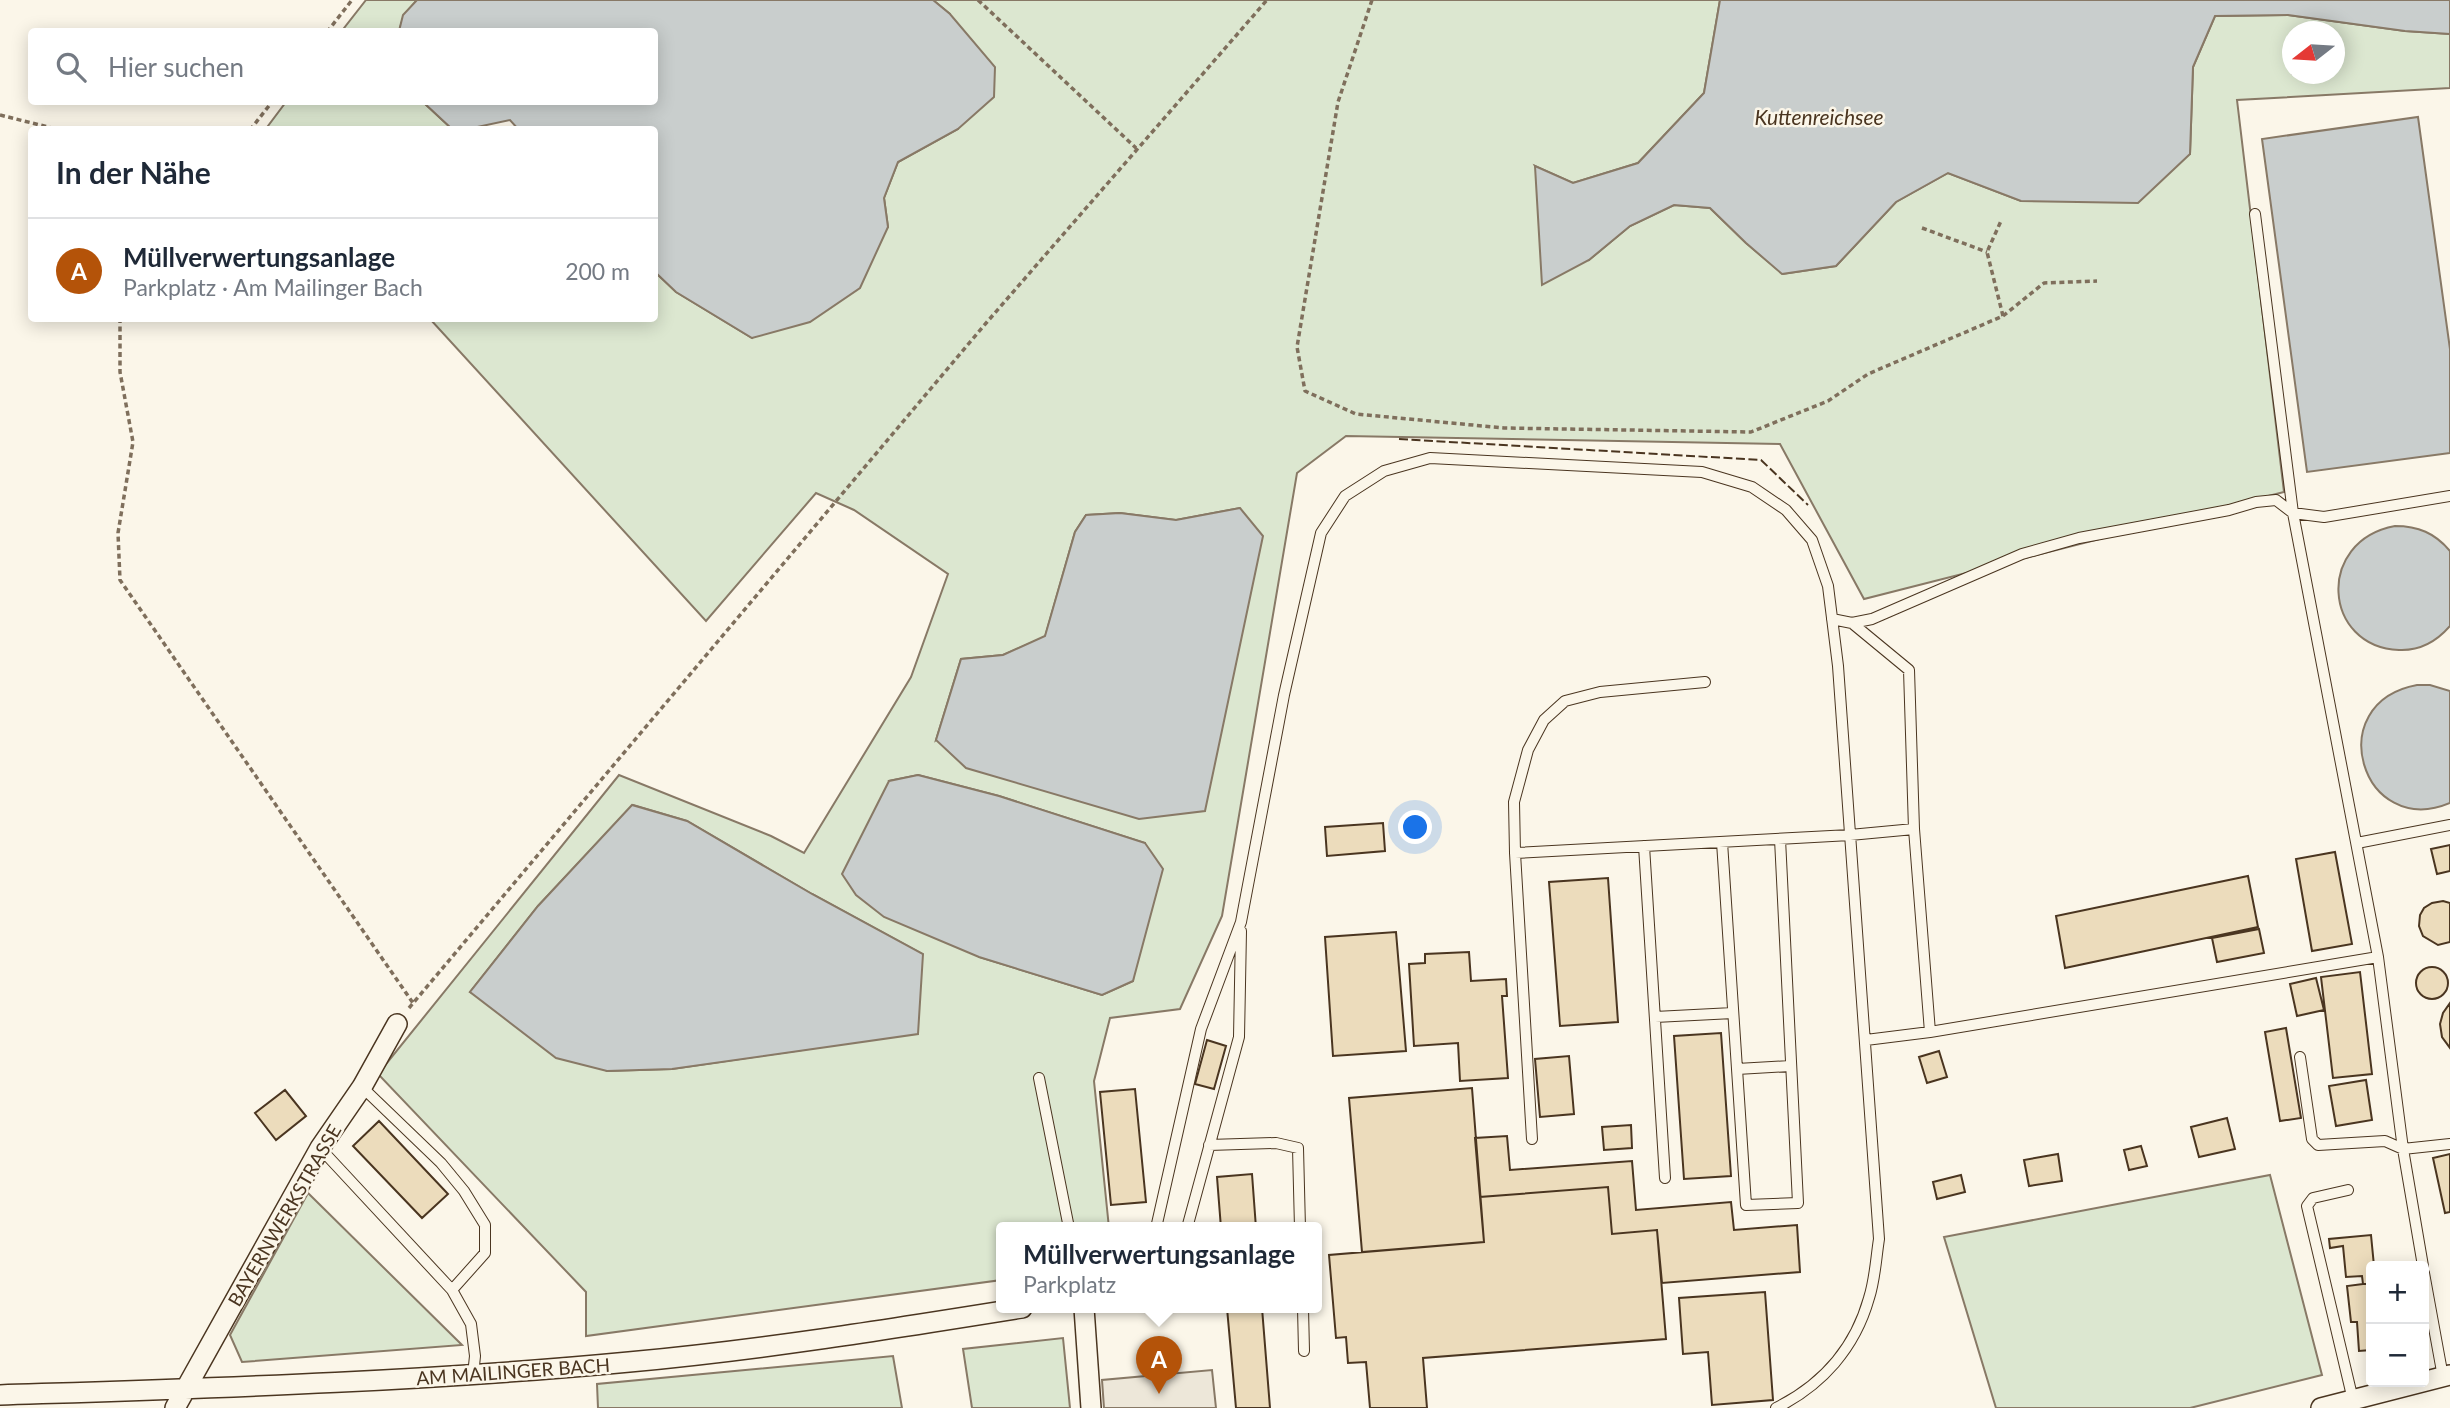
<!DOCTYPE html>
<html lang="de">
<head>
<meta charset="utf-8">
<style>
	:root { --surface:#fff; --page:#f2f2f3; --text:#1f2937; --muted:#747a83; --line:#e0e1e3; --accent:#b45309 }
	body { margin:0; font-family:Lato,sans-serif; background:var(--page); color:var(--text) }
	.controls { position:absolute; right:21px; bottom:21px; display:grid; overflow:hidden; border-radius:7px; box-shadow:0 4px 18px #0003 }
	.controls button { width:63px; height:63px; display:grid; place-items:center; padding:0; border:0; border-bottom:2px solid var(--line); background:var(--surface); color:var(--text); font:35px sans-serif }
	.compass { position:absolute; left:2282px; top:21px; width:63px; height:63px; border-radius:50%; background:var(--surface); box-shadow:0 4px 18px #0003; rotate:253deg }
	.you { position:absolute; left:1416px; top:828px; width:24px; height:24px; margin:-18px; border:5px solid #fff; border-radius:50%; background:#1a73e8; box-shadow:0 0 0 10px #1a73e833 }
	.badge { display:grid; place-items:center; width:46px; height:46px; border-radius:50%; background:var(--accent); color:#fff; font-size:23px; font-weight:700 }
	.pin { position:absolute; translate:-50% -58px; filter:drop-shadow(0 2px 4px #0008) }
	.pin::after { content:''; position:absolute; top:37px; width:24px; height:21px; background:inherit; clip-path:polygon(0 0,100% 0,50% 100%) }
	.popup { position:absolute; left:996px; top:1222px; width:326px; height:91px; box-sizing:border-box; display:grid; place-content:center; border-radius:7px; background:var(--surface); filter:drop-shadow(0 2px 5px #0005); font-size:23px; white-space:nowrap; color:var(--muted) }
	.popup b { font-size:26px; color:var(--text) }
	.popup::after { content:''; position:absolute; left:50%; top:100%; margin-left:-14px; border:14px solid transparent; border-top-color:var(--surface) }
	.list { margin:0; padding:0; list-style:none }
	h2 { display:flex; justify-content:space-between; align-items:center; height:91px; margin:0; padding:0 28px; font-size:30px }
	h2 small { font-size:23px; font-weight:400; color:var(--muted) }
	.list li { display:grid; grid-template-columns:46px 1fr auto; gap:21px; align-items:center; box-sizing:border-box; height:105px; padding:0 28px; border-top:2px solid var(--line) }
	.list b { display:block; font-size:26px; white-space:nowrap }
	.list p { margin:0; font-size:23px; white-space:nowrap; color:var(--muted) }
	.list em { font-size:23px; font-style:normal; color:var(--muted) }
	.icon { flex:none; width:38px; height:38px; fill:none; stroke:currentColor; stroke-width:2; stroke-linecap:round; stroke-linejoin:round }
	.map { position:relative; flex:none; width:2450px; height:1408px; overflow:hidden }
	.search { position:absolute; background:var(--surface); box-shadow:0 4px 18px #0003; left:28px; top:28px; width:630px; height:77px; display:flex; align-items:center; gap:18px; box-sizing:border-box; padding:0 24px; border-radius:7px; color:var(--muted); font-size:26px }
	.panel { position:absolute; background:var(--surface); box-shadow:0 4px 18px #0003; left:28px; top:126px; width:630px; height:196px; border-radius:7px }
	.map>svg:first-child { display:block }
	.green { fill:#dce7d0; stroke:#887966; stroke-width:2; fill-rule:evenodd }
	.parking { fill:#ede7d9; stroke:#887966; stroke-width:2 }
	.water { fill:#c9cecd; stroke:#887966; stroke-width:2 }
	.building { fill:#ecdcbc; stroke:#4a3520; stroke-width:2 }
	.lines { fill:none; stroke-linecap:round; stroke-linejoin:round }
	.service-casing { stroke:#4a3520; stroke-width:12 }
	.minor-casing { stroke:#4a3520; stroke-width:22 }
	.path { stroke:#7f6f5c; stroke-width:3.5; stroke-dasharray:5 3.5; stroke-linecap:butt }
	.service { stroke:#fbf6e9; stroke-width:10 }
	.minor { stroke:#fbf6e9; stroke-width:19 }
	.fence { stroke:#4a3520; stroke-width:2; stroke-dasharray:9 3.5; stroke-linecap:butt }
	.labels { text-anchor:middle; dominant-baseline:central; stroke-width:5; stroke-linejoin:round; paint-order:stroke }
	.street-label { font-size:19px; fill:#4a3520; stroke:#fbf6e9 }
	.water-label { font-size:21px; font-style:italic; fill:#4a3520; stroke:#fbf6e9 }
</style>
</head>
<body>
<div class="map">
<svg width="2450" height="1408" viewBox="0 0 2450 1408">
	<rect width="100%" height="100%" fill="#fbf6e9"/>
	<!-- green -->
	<path class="green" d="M366 0H417L404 15 399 31 341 32Z
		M933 0H1720L1704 93 1638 163 1573 183 1535 166 1589 260 1630 226 1674 205 1710 208 1746 243 1783 274 1836 266 1896 202 1948 173 2021 201 2190 154 2193 67 2215 16 2288 15 2405 31 2450 34V88L2237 100 2284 492 1864 599 1780 444 1346 436 1297 473 1222 916 1180 1009 1110 1018 1094 1081 1109 1228H1002L1001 1280 586 1336V1292L378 1074 619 775 771 836 804 853 911 677 948 574 854 510 816 493 706 621 430 319 654 318 655 272 676 292 752 338 888 227 884 198 898 162 958 129 950 14ZM2292 32H2334V74H2292ZM1240 508 936 740 961 659 1003 655 1045 637 1075 532 1086 515 1120 513 1176 520ZM918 775 999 796 1145 843 1133 981 1102 995 979 957 889 781ZM633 805 687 821 812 894 922 954 802 1050 672 1069 607 1071 470 992 538 906Z
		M286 102H423L452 129 265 130Z
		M2270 1175 2322 1375 2190 1408H1996L1944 1237Z
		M308 1193 462 1345 242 1362 230 1335Z
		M1063 1338 1070 1408H972L963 1349Z
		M893 1356 902 1408H598L597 1384Z"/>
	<!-- parking -->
	<path class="parking" d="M1212 1370 1216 1408H1104L1102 1380Z"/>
	<!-- water -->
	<path class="water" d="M417 0H933L950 14 995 67 994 97 958 129 898 162 884 198 888 227 860 288 810 322 752 338 676 292 655 272 654 130 518 129 510 120 468 129H452L423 102H654V32L399 31 403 15Z
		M1720 0H2450V34L2405 31 2288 15 2215 16 2193 67 2190 154 2138 203 2021 201 1948 173 1896 202 1836 266 1782 274 1746 243 1710 208 1674 205 1630 226 1589 260 1542 285 1535 166 1573 183 1638 163 1704 93Z
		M2418 117 2450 349V453L2307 472 2262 139Z
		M1240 508 1263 536 1205 811 1139 819 966 768 936 740 961 659 1003 655 1045 636 1075 532 1086 515 1120 513 1176 520Z
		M2395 526C2418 526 2435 533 2450 551V626C2437 641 2420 651 2399 650 2323 647 2315 541 2395 526Z
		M2417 685H2430L2450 691V803C2362 840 2320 703 2417 685Z
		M918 775 999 796 1145 843 1163 869 1133 981 1102 995 979 957 884 917 856 895 842 874 889 781Z
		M632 805 687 821 812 894 923 954 918 1034 672 1069 607 1071 556 1058 470 992 538 906Z"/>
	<!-- building -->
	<path class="building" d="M1383 823 1385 851 1327 856 1325 827Z
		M2450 845V871L2437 874 2431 849Z
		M2335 852 2352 944 2312 951 2296 859Z
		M2248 876 2258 927 2065 968 2056 916Z
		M1608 878 1618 1022 1560 1026 1549 882Z
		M2443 901 2450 903V942L2438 945 2423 936 2419 926 2420 915 2424 908 2432 903Z
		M2259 929 2264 953 2217 962 2212 938Z
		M1396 932 1406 1051 1333 1056 1325 937Z
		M1469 952 1471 981 1506 979 1507 996H1502L1508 1078 1460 1081 1458 1043 1414 1046 1409 964 1425 963V954Z
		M2416 983a16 16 0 1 1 32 0a16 16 0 1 1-32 0Z
		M2360 972 2372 1074 2333 1078 2321 977Z
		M2316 978 2324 1010 2297 1016 2290 984Z
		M2450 1003V1048L2442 1037 2440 1024 2443 1013Z
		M2286 1028 2301 1118 2280 1121 2265 1032Z
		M1721 1033 1731 1176 1684 1179 1674 1036Z
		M1207 1040 1226 1046 1214 1089 1195 1084Z
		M1939 1051 1947 1077 1927 1083 1919 1057Z
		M1569 1056 1574 1114 1540 1117 1535 1059Z
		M2366 1080 2372 1120 2336 1126 2329 1086Z
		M1472 1088 1484 1242 1362 1252 1349 1098Z
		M1135 1089 1146 1202 1111 1205 1100 1092Z
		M285 1090 306 1116 276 1140 255 1113Z
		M2227 1118 2235 1149 2199 1157 2191 1127Z
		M379 1121 448 1194 422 1218 353 1146Z
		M1631 1125 1632 1148 1604 1150 1602 1127Z
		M1507 1136 1510 1170 1632 1161 1636 1210 1731 1202 1734 1230 1797 1225 1800 1272 1662 1283 1657 1230 1612 1234 1608 1187 1480 1197 1475 1138Z
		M2141 1146 2147 1166 2129 1170 2124 1150Z
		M2058 1154 2062 1181 2029 1186 2024 1160Z
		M2450 1154V1212L2445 1213 2433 1158Z
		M1252 1174 1256 1228H1221L1217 1177Z
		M1961 1175 1965 1192 1937 1199 1933 1182Z
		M1608 1187 1612 1234 1657 1230 1666 1339 1423 1358 1427 1408H1370L1366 1362 1348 1363 1346 1337 1336 1338 1329 1255 1484 1242 1480 1197Z
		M2371 1235 2374 1266H2371V1284H2363L2362 1276 2346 1277 2343 1246 2330 1248 2329 1239Z
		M2363 1284H2371V1350L2359 1351 2357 1322H2351L2347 1286Z
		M1765 1292 1773 1400 1712 1405 1708 1352 1683 1354 1679 1298Z
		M1227 1308H1262L1270 1408H1236Z"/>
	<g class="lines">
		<defs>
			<path id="service" d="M1832 619 1852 623 1872 619 2022 554 2079 538 2229 510 2256 502 2276 500 2293 513 2324 517 2450 496
				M1852 623 1909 670 1914 829 1930 1032
				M1722 842 1746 1205 1798 1203 1780 839
				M2357 843 2450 825
				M1644 846 1665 1178
				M1515 853 1514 802 1528 750 1544 720 1565 701 1600 692 1705 682
				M2378 957 2403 1149 2423 1266
				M1655 1017 1733 1013
				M1866 1040 1930 1032 2378 957 2293 513 2255 214
				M2300 1057 2312 1139 2318 1145 2385 1141 2403 1149 2450 1144
				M1737 1069 1790 1066
				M1039 1078 1069 1228
				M362 1087 441 1163 464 1191 485 1225V1253L452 1290
				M1532 1139 1515 853 1850 835 1914 829
				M1209 1145 1276 1143 1298 1148 1300 1228
				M320 1148 452 1290 471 1324 475 1356 473 1375
				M2348 1190 2313 1198 2307 1206 2353 1400
				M1156 1228 1201 1029 1241 922 1284 695 1321 533 1345 496 1384 471 1430 458 1702 472 1752 487 1786 510 1812 540 1828 586 1838 666 1879 1239C1876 1258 1875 1280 1869 1298 1855 1348 1822 1385 1776 1408
				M1187 1228 1239 1037 1241 931
				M2424 1273 2443 1377
				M1303 1308 1304 1351"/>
			<path id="minor" d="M1084 1308 1091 1408
				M0 1395C210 1388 420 1382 629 1362 760 1350 891 1329 1022 1308
				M175 1408 320 1148 362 1087 397 1024
				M2321 1408 2450 1375"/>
		</defs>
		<!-- service casing -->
		<use href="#service" class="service-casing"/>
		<!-- minor casing -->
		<use href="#minor" class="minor-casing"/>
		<!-- path -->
		<path class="path" d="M978 0 1136 148
			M1372 0 1338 102 1297 347 1305 391 1356 414 1504 428 1751 432 1828 401 1868 374 2003 316 1987 252 2001 221
			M327 32 352 0
			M0 115 60 130
			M250 130 272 102
			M1922 228 1987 252
			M2003 316 2044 283 2097 281
			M120 318V372L133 442 118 533 120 580 413 1003
			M409 1008 987 322 1267 0"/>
		<!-- service -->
		<use href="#service" class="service"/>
		<!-- minor -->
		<use href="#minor" class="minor"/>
		<!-- fence -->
		<path class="fence" d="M1399 439 1761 460 1808 505"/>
	</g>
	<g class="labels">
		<!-- street labels -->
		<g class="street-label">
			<text transform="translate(284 1215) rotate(-60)">BAYERNWERKSTRASSE</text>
			<text transform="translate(513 1371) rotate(-4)">AM MAILINGER BACH</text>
		</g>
		<!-- water labels -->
		<g class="water-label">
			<text x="1819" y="116">Kuttenreichsee</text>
		</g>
	</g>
</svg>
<div class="controls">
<button>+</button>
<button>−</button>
</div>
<svg class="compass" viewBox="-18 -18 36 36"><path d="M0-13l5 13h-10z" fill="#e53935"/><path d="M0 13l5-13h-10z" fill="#747a83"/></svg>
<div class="you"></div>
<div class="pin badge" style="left:1159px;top:1394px">A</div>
<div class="popup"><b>Müllverwertungsanlage</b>Parkplatz</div>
<div class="search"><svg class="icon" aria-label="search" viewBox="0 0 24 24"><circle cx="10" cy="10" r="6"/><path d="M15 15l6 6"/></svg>Hier suchen</div>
<section class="panel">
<h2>In der Nähe<small></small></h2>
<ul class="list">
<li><span class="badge">A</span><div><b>Müllverwertungsanlage</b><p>Parkplatz · Am Mailinger Bach</p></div><em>200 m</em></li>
</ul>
</section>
</div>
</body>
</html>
